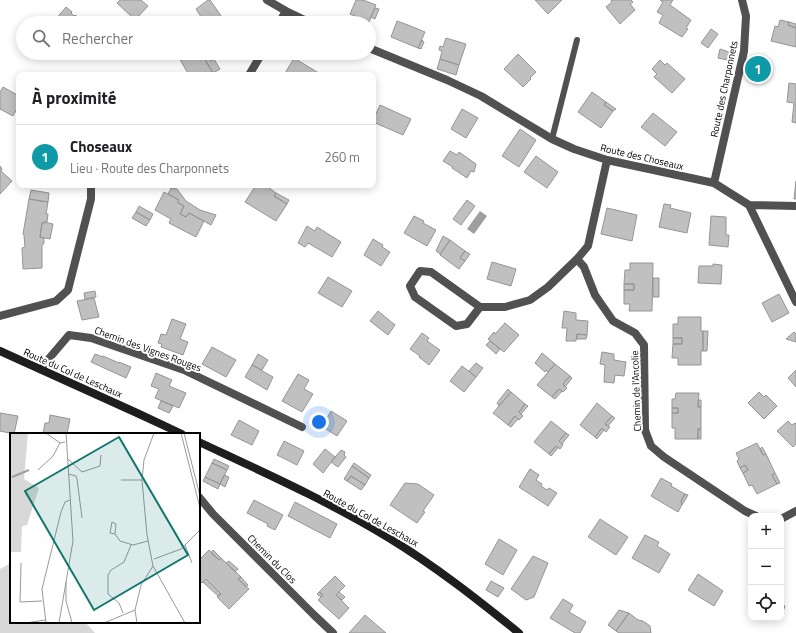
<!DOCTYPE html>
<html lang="fr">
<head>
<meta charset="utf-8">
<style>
	:root { --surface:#fff; --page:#f2f2f2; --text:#202124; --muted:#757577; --line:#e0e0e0; --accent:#000 }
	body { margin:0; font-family:"Titillium Web",sans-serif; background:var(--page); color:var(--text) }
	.controls { position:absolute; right:12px; bottom:12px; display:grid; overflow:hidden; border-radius:8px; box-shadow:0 2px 10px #0003 }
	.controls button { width:36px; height:36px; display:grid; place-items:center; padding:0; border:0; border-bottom:1px solid var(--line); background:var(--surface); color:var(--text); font:20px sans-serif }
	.you { position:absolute; left:319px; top:422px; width:14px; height:14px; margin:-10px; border:3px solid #fff; border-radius:50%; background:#1a73e8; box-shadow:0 0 0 6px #1a73e833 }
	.badge { display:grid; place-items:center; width:26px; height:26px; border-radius:50%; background:var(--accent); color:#fff; font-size:13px; font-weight:700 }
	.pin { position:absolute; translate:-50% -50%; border:2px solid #fff; box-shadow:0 1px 4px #0006 }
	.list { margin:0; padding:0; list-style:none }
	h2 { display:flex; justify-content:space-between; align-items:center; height:52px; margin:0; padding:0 16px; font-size:17px }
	h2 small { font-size:13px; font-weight:400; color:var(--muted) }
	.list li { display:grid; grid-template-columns:26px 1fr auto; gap:12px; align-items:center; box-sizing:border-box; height:64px; padding:0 16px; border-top:1px solid var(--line) }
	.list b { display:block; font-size:15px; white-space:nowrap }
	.list p { margin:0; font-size:13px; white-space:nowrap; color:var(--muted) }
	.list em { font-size:13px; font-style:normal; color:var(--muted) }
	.icon { flex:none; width:22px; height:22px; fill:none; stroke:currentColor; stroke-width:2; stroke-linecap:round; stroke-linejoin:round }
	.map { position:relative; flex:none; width:796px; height:633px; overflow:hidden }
	.search { position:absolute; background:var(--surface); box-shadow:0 2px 10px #0003; left:16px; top:16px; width:360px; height:44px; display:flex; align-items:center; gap:10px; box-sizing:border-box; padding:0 14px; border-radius:22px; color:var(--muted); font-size:15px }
	.panel { position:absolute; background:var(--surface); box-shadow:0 2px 10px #0003; left:16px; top:72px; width:360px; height:116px; border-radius:8px }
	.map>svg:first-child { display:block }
	.green { fill:#d8d8d8 }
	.water { fill:#9f9f9f }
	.building { fill:#c0c0c0; stroke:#959595 }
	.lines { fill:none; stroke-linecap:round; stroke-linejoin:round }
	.service { stroke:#515151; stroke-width:6 }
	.minor { stroke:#515151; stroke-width:8 }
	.secondary { stroke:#1e1e1e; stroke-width:8 }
	.labels { text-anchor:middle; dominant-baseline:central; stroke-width:4; stroke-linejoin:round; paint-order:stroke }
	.street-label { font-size:10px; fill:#000; stroke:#fff }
	.inset-river { fill:none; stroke:#9f9f9f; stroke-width:2 }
	.inset-road { fill:none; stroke:#999; stroke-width:1 }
	.view { fill:#0f766e; fill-opacity:0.15; stroke:#0f766e; stroke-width:2 }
	.inset-edge { fill:none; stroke:#000; stroke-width:2 }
</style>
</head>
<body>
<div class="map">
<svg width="796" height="633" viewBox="0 0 796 633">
	<rect width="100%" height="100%" fill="#fff"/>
	<!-- green -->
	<path class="green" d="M11 563V622H85L95 633H0V569Z"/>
	<!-- water -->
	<path class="water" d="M480 211 487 216 474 234 467 229Z"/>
	<!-- building -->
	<path class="building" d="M120 0H141L148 6 135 20 117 3Z
		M208 0H210L226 23H205L196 9Z
		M356 0H363L376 5 369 22 350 14Z
		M535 0H562L548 14Z
		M611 0H631L633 2 630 4 635 10 620 24 606 7 612 2Z
		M660 0H673L670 5 691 20 686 28 688 29 682 37 659 23 663 15 657 12 663 2Z
		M66 7 72 12 71 13 74 16 75 15 82 20 79 23H61L56 19Z
		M375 8 379 9 375 19 371 17Z
		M780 20 789 22 788 25 796 28V47L771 41 775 26 778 27Z
		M397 21 408 25 425 32 418 48 391 37Z
		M789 22 796 24V28L788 25Z
		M711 29 718 34 708 48 701 43Z
		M446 38 466 44 459 65 440 59 442 51 439 50 440 46 443 47Z
		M422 40 424 42 421 49 418 48Z
		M720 49 729 52 727 60 718 58Z
		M186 53H201L213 73 209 75H189L179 58Z
		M206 54 211 61 214 59 220 69 213 73 203 56Z
		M518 54 536 72 530 78 531 79 523 87 504 69Z
		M294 58 322 75H284Z
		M440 59 459 65 456 75 437 69Z
		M660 60 665 65 667 63 685 79 672 93 654 77 657 74 652 69Z
		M755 65 763 67 761 76 753 74Z
		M789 83 796 84V123L792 122 794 103 787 102Z
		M3 87 19 96V105L13 116 0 109V92Z
		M592 92 606 102 604 105 613 111 601 128 578 112Z
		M606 102 616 109 613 111 604 105Z
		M380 105 411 119 403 135 373 122V120Z
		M462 109 478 118 466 138 451 129Z
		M653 113 677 132 665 146 641 127Z
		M520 129 536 140 519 167 502 156Z
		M450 151 457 155 459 152 476 164 474 172 471 171 467 178 452 168 453 167 443 161Z
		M536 156 558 172 547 188 524 172Z
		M0 166 2 169 1 171 12 181 0 194Z
		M796 181V199H794Z
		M256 185H265L276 193 274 196 287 204 276 221 245 202Z
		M171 188 177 189 186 201 200 210 216 215 211 225 189 213 186 217 180 214 184 206 177 202 179 200 168 194Z
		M31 190 49 193 48 202 29 199Z
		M164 192 179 200 177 202 184 206 180 214 186 217 189 213 204 221 196 237 169 223 171 219 155 210Z
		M276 193 289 200 287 204 274 196Z
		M29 199 48 202 46 214H48L47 222H44V223H42L40 237 44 238V243L42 246V268L23 269 22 248 25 247 24 235 23 234Z
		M467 200 475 206 461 225 453 219Z
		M664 204 671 205 670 208 691 213 687 233 659 227Z
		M139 206 153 214 150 220 136 212Z
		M607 208 637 215 632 241 601 234Z
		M136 212 150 220 146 226 132 218Z
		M414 216 424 221 423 223 436 230 427 246 404 233Z
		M711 216 726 217V235H729L728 247 709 245Z
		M44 222 53 224 50 239 40 237 42 223H44Z
		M307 226 315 231 317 227 341 242 332 257 308 243 305 247 298 243Z
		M443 236 450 240 440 254 436 251Z
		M373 239 383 245 382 247 390 252 381 266 364 255Z
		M450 240 465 251 460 258 465 261 459 269 440 255Z
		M465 251 470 254 465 261 460 258Z
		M492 262 516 269 511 286 487 279Z
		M630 263H653L652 311H629L630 304H624V290H634V284H624L625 270H630Z
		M713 264 722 265 721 284 698 283 699 266H713Z
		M328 277 352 291 342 307 318 293Z
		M653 278H659V297H653Z
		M624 284H634V290H624Z
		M95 291 96 297 85 299 84 293Z
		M779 294 789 313 772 322 762 303Z
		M94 298 99 317 82 320 77 301Z
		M378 311 395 325 388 335 370 321Z
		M564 311 576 313V320L588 321 587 335 577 334 576 341H566L567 328H562Z
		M678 317H701V331H703V351H701V365H678V358H672L673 344H682V338H673V324H678Z
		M172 319 186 324 180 339 188 342 183 355 161 347 162 344 158 343 161 334 166 335Z
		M505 323 519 335 504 352 488 339 494 332 495 334Z
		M703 331H708L707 351H703Z
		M794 332 796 334V342L786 339Z
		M422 333 429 338 427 341 440 350 429 365 419 357 420 356 410 349Z
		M577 334 587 335 586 339H577Z
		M673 338H682V344H673Z
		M490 341 500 349 496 354 486 345Z
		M212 347 236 360 226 377 202 364Z
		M602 352 614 354V360L626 362 624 376 615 375 614 383 604 382 605 365 600 364Z
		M542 353 555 364 548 372 546 370 545 372 535 363Z
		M95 354 103 357V356L119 363V362L131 367 126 378 91 362Z
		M258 354 268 360 262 370 252 365Z
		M476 363 483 368 476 377 469 371Z
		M555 364 570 376 563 384 567 388 563 392 559 389 552 397 537 385Z
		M252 365 273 377 267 390 245 377Z
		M462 366 476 377 464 392 450 381Z
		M796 370V387L788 378Z
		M156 373 172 380 169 386 186 393 179 408 155 398 159 389 151 386Z
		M298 374 309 380 304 389 313 394 302 412 282 401Z
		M570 376 572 378 565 387 563 384Z
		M508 389 511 392 499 406 497 403Z
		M559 389 562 391 555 399 552 397Z
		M511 392 525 404 519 412 523 416 519 420 515 416 508 425 493 413Z
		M759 392 764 397 766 395 777 406 764 419 748 403Z
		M676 393H699L698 407H701V429H698V439H675V428H672V413H678V408H672V399H675Z
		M698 400H701V407H698Z
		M161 401 173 406 169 413 158 408Z
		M597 403 612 416 605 424 610 427 606 432 602 428 595 437 580 425Z
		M525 404 528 406 521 414 519 412Z
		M672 408H678V413H672Z
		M331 411 347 421 337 436 318 424 323 416 327 418Z
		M0 413 18 416 14 434 0 431Z
		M50 415 70 419 67 434H43L45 423H49Z
		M515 416 518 419 511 427 508 425Z
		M612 416 615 418 608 426 605 424Z
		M239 420 259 431 252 445 231 435Z
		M551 421 566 433 559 441 563 445 560 449 556 446 549 454 534 442Z
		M788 421 792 425 795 423 796 424V444L793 447 777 431Z
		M602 428 604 430 597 439 595 437Z
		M698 429H701V439H698Z
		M566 433 569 435 562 444 559 441Z
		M284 441 304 451 297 465 277 455Z
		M757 443 763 455 766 454 775 473 772 475 777 484 757 494 752 485 749 486 743 473 748 470 745 465 740 468 737 461 739 459 736 453Z
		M556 446 558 448 551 456 549 454Z
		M762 447 766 454 763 455 760 449Z
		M325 449 335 457 323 473 313 464Z
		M341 450 345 452 344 455 346 457 338 467 331 462Z
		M214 459 229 466 227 470 212 463Z
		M212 463 227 470 220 484 205 477Z
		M354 463 371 475 369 478 352 466Z
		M745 465 748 470 743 473 740 468Z
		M352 466 369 478 365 485 351 476 347 481 344 479Z
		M530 469 539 475 536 480 542 484 541 486 547 490 549 488 557 493 548 506 519 487Z
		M775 473 780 483 777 484 772 475Z
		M224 475 229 477 225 487 220 484Z
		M351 476 365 485 361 490 347 481Z
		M205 477 220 484 218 489 203 481Z
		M661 478 672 484 671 486 685 494 681 501 682 505 678 512 651 496Z
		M405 483 418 484 434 495 423 511 425 512 417 523 390 505Z
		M685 494 688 495 682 505 681 501Z
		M254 500 283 515 275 530 267 526 268 524 247 513Z
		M295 502 337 524 330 538 288 516Z
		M600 519 628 537 616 555 588 537Z
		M645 535 659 542 657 546 670 554 659 573 632 558Z
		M499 539 517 550 503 575 485 564Z
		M209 550 219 560 221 558 241 577 238 579 249 589 229 609 217 597 221 594 206 579 202 583 199 579V560Z
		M213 550 221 558 219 560 211 553Z
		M533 556 548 563 534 597 526 600 511 589Z
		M229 561 238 569 235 572 226 563Z
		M698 574 723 591 714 606 688 590Z
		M335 576 345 586 336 595 349 608 339 619 318 600 323 595 319 592Z
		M241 577 248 585 246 587 238 579Z
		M206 579 221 594 218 596 203 582Z
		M491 581 504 588 498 597 486 590Z
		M319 592 323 595 321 597 317 594Z
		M339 592 345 597 342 600 336 595Z
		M563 599 573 605 569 612 586 622 580 633H575L550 618Z
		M781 604 785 606 782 614 781 613Z
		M619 610 629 613 616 631 608 625Z
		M629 613 638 620 643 621 650 626 651 633H619L616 631Z
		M365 615 386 633H349Z"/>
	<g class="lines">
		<!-- service -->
		<path class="service" d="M552 139 577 40"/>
		<!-- minor -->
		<path class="minor" d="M267 0 286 11 311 23
			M279 23 286 11
			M369 48 447 80 481 96 552 139 574 149 607 160 714 183 749 205 796 302
			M249 75 262 53
			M714 183 744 51 746 16 742 0
			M749 205 796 206
			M577 259 584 267 595 295 613 321 635 333 644 345 645 430 651 446 664 457 745 511 756 516
			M480 307 467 324 456 326 415 297 410 286 420 271 431 272 480 307H505L530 300 548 287 577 259 588 246 607 160
			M0 316 56 301 68 290 91 199V185
			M40 369 69 335 91 338 184 370 302 427
			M199 497 213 514 314 615 333 633
			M781 519 796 511"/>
		<!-- secondary -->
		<path class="secondary" d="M0 351 137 413 182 434
			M199 442C263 472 328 501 389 538 435 566 477 599 519 633"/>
	</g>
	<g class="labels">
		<!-- street labels -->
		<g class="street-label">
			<text transform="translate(724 89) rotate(-78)">Route des Charponnets</text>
			<text transform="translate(642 157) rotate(13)">Route des Choseaux</text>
			<text transform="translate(148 349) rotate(20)">Chemin des Vignes Rouges</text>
			<text transform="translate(73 373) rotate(24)">Route du Col de Leschaux</text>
			<text transform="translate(636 391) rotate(-92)">Chemin de l'Ancolie</text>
			<text transform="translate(371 518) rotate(29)">Route du Col de Leschaux</text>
			<text transform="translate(272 559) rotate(45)">Chemin du Clos</text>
		</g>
	</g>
	<!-- overview -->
	<g transform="translate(10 433)">
		<rect width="190" height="190" fill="#fff"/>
		<path d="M0 0H18L14 46 29 55 17 92 12 93 11 119H0Z" fill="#d8d8d8"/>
		<path class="inset-river" d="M2 44 19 37"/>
		<path class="inset-road" d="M36 0 50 10M171 0 190 75M174 0 190 63M58 26 72 39 90 33 91 22M28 37 43 23 50 10 55 9M58 41 66 43 67 46 72 85M111 47H132M105 101 100 100 102 89 106 91 105 101 110 108 123 112 138 108M175 112 182 130M144 126 171 116 190 97M11 130 10 169 32 168M143 133 175 190M56 149V168L62 190M125 177 127 190M113 180 109 170 98 161V142L101 137 114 129 121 112M16 190 35 187M36 190 32 156 51 79 55 69 60 67M49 190 63 108 56 0M94 190 125 177 131 152 143 133 137 102 132 47 134 27 144 0"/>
		<path class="view" d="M109 4 178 122 84 177 15 58Z"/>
		<rect width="190" height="190" class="inset-edge"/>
	</g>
</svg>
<div class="controls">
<button>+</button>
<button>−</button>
<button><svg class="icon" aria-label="locate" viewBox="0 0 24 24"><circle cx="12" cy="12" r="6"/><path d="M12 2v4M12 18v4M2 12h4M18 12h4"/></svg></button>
</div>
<div class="you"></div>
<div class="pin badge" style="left:758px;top:69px;background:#0f9aa8">1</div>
<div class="search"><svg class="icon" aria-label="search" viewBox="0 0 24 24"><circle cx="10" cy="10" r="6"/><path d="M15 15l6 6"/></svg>Rechercher</div>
<section class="panel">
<h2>À proximité<small></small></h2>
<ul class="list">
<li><span class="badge" style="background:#0f9aa8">1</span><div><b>Choseaux</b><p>Lieu · Route des Charponnets</p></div><em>260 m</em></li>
</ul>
</section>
</div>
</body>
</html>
